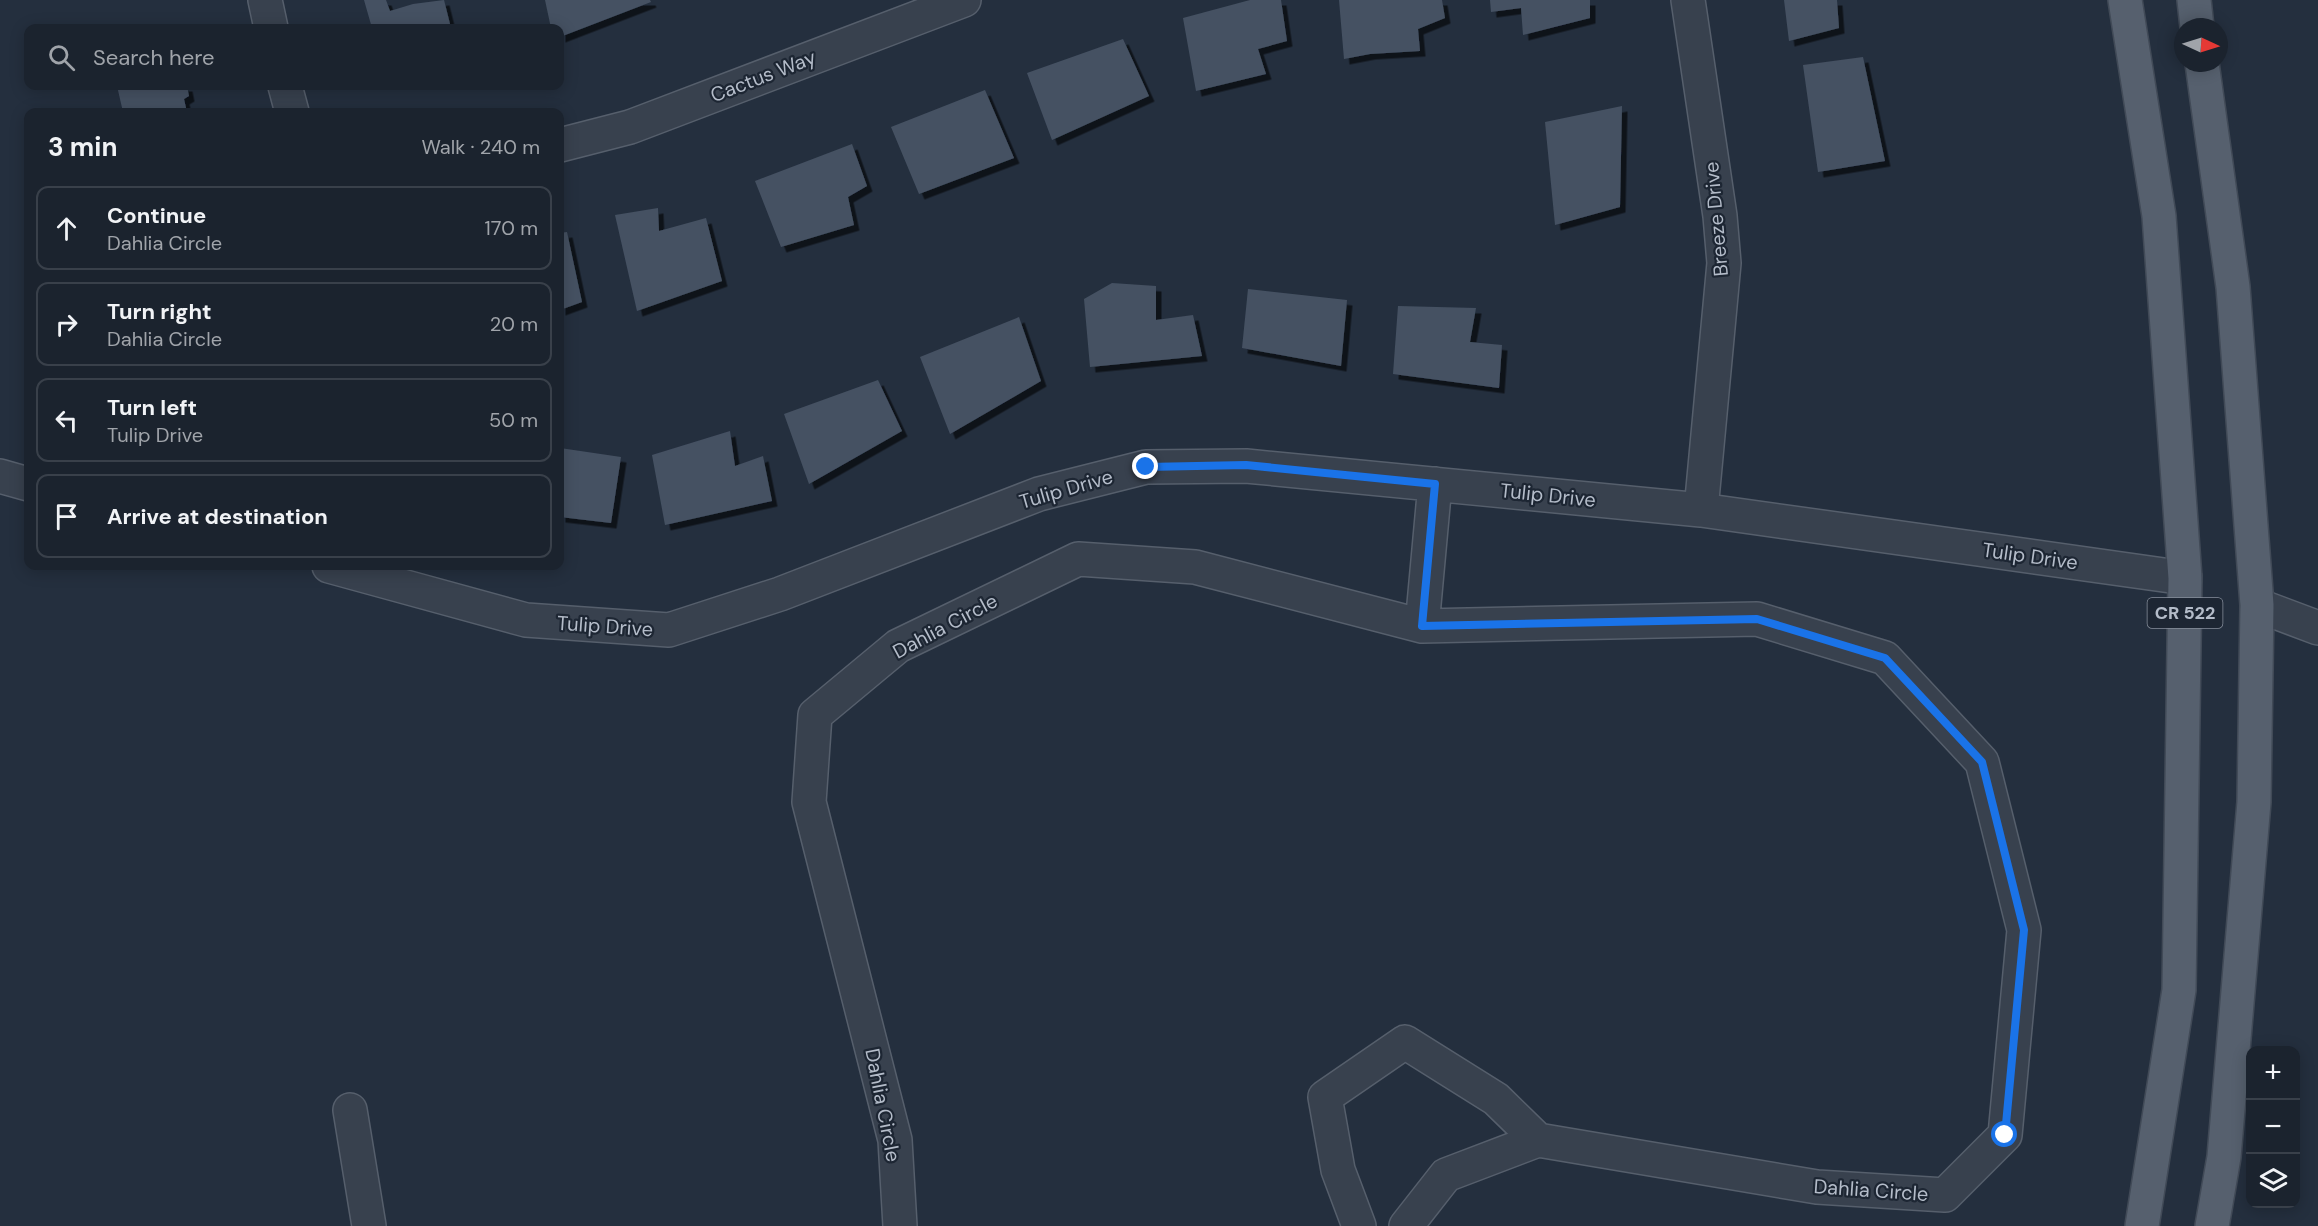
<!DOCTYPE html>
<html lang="en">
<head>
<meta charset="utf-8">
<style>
	:root { --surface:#1b232e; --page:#282f3a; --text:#f1f3f6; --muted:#a0a4aa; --line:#39404a }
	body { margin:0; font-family:"DM Sans",sans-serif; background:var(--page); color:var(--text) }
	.controls { position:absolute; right:18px; bottom:18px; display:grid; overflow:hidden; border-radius:12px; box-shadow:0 3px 15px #0003 }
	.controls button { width:54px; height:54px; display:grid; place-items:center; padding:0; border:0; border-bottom:2px solid var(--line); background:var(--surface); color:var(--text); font:30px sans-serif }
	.compass { position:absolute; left:2174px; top:18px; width:54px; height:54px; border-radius:50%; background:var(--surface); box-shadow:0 3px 15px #0003; rotate:94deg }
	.stop { position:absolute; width:18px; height:18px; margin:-14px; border:4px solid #1a73e8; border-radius:50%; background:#fff }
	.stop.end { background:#1a73e8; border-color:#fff; box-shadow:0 2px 6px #0008 }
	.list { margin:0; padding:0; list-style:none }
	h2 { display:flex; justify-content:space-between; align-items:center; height:78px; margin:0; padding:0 24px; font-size:26px }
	h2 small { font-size:20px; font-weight:400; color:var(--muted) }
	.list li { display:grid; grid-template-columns:39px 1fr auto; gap:18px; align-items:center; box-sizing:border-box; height:84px; margin:0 12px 12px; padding:0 12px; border:2px solid var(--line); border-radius:12px }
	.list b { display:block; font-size:22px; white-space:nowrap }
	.list p { margin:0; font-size:20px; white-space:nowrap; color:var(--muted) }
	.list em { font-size:20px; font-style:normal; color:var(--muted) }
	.icon { flex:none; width:33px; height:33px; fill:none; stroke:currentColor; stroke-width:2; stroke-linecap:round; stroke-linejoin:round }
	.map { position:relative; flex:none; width:2318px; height:1226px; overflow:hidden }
	.search { position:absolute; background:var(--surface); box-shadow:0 3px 15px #0003; left:24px; top:24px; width:540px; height:66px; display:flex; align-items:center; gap:15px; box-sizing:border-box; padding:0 21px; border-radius:12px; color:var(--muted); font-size:22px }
	.panel { position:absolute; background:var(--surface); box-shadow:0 3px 15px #0003; left:24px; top:108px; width:540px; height:462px; border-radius:12px }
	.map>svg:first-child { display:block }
	.building { fill:#455162; filter:url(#shadow) }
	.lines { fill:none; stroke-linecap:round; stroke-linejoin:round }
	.street-casing { stroke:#565f6c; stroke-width:36 }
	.primary-casing { stroke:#414a57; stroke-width:36 }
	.street { stroke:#38414e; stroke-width:33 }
	.primary { stroke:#56606e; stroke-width:33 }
	.route { stroke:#1a73e8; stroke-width:8 }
	.labels { text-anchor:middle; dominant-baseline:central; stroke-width:4.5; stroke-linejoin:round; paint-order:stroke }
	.shield { fill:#1d2633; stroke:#878f9c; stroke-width:1.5 }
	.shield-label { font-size:18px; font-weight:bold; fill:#b4bcc9 }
	.street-label { font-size:20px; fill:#b4bcc9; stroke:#1d2633 }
</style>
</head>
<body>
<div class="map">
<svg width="2318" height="1226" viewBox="0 0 2318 1226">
	<defs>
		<filter id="shadow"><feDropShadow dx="5.5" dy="5.5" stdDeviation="0" flood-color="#0009"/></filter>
	</defs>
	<rect width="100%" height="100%" fill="#242f3e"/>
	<!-- building -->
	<path class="building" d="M364 0H386L390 11 413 4 444 0 451 28H372Z
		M545 0H650L651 2 560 37V28H551Z
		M1250 0H1281L1287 41 1258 49 1266 74 1196 91 1183 18Z
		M1339 0H1442L1445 18 1418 29 1420 51 1370 54 1344 59Z
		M1490 0H1590V18L1523 35 1521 8 1491 12Z
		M1784 0H1837L1839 28 1789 41Z
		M1123 39 1149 96 1052 140 1027 73Z
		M1863 57 1885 161 1818 172 1803 65Z
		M117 86H187L189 96 184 99 187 112H123Z
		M985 90 1014 158 919 194 891 127Z
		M1622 106 1620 207 1555 225 1545 122Z
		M852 144 867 186 848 197 854 225 781 247 755 181Z
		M658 208 659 231 706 218 722 281 637 311 615 215Z
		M567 232 582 302 560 310V233Z
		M1112 283 1156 286V320L1193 315 1202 356 1090 367 1084 299Z
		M1248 289 1347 300 1341 366 1242 348Z
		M1398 306 1476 308 1470 342 1502 345 1499 388 1393 374Z
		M1019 317 1041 381 950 434 920 357Z
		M878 380 902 431 809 484 784 414Z
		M730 431 735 466 763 456 772 501 665 525 652 455Z
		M560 448 621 457 611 523 560 517Z"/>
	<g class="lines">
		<defs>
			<path id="street" d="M265 0 271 28
				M1688 0 1720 216 1724 263 1701 510
				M285 86 292 112
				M560 145 630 127 964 0
				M0 476 28 484
				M329 566 526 620 669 630 780 594 1039 494 1146 467 1246 466 1701 510 2185 578
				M2257 605 2318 628
				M1422 626 1435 484
				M350 1110 369 1226
				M900 1226 895 1140 809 802 815 715 898 646 1078 559 1195 567 1422 626 1757 619 1885 658 1982 762 2024 930 2005 1135 1945 1195 1817 1187 1538 1140 1446 1175 1406 1226
				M1359 1226 1338 1170 1325 1097 1405 1042 1496 1099 1538 1140"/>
			<path id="primary" d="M2125 0 2159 216 2185 578 2179 990 2142 1226
				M2194 0 2197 27
				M2202 63 2233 287 2257 605 2254 802 2224 1157 2212 1226"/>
		</defs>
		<!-- street casing -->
		<use href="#street" class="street-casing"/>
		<!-- primary casing -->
		<use href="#primary" class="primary-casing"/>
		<!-- street -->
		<use href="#street" class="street"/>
		<!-- primary -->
		<use href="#primary" class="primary"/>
	</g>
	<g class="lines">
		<!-- route -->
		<path class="route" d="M1146 467 1246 465 1435 484 1422 626 1757 619 1885 658 1982 762 2024 930 2005 1135"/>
	</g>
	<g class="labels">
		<!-- shield labels -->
		<rect class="shield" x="2147.5" y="598" width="75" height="30" rx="4.5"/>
		<g class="shield-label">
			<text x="2185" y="613">CR 522</text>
		</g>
		<!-- street labels -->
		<g class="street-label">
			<text transform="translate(763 76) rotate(-21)">Cactus Way</text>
			<text transform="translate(1716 219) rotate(-95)">Breeze Drive</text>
			<text transform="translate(1066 489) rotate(-16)">Tulip Drive</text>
			<text transform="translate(1548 495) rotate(6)">Tulip Drive</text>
			<text transform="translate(2030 556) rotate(8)">Tulip Drive</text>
			<text transform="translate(605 626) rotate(4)">Tulip Drive</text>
			<text transform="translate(945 626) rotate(-28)">Dahlia Circle</text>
			<text transform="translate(883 1105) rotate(79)">Dahlia Circle</text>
			<text transform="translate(1871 1190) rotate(4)">Dahlia Circle</text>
		</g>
	</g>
</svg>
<div class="controls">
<button>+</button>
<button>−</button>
<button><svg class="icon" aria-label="layers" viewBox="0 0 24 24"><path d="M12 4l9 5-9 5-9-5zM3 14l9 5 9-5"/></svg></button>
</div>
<svg class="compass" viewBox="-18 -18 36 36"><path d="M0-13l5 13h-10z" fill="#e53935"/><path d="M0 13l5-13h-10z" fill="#a0a4aa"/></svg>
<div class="stop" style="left:2005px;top:1135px"></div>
<div class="stop end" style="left:1146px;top:467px"></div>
<div class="search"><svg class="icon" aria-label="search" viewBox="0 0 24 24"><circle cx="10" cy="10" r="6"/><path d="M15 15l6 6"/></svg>Search here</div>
<section class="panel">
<h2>3 min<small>Walk · 240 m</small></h2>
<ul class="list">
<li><svg class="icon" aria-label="ahead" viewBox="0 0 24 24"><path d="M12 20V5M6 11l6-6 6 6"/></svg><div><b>Continue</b><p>Dahlia Circle</p></div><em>170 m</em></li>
<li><svg class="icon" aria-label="right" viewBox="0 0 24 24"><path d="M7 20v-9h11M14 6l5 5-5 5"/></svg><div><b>Turn right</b><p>Dahlia Circle</p></div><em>20 m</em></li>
<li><svg class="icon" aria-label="left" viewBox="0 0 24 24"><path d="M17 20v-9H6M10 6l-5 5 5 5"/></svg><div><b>Turn left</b><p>Tulip Drive</p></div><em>50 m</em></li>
<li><svg class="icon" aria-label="arrive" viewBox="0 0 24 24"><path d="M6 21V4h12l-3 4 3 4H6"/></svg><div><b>Arrive at destination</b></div></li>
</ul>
</section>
</div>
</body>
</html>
